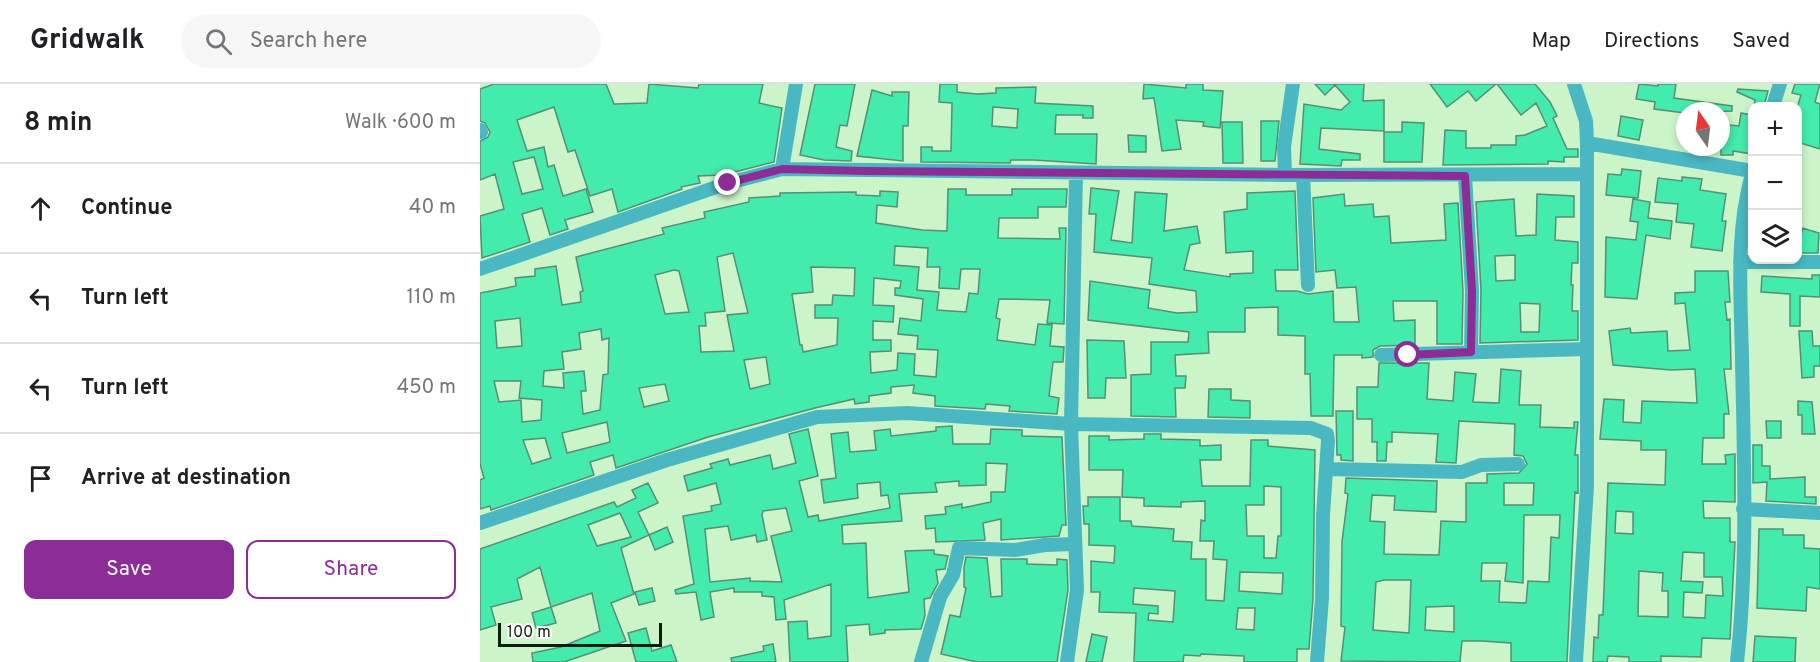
<!DOCTYPE html>
<html lang="en">
<head>
<meta charset="utf-8">
<style>
	:root { --surface:#fff; --page:#f6f6f6; --text:#202124; --muted:#757577; --line:#e0e0e0; --accent:#8c2d97 }
	body { margin:0; font-family:Overpass,sans-serif; background:var(--page); color:var(--text) }
	.controls { position:absolute; right:18px; top:18px; display:grid; overflow:hidden; border-radius:12px; box-shadow:0 3px 9px #0003 }
	.controls button { width:54px; height:54px; display:grid; place-items:center; padding:0; border:0; border-bottom:2px solid var(--line); background:var(--surface); color:var(--text); font:30px sans-serif }
	.compass { position:absolute; left:1196px; top:18px; width:54px; height:54px; border-radius:50%; background:var(--surface); box-shadow:0 3px 9px #0003; rotate:346deg }
	.scale { position:absolute; left:18px; bottom:15px; width:164px; box-sizing:border-box; padding-left:6px; border:3px solid #0e1d0d; border-top:0; font-size:16px; line-height:21px; white-space:nowrap; color:#0e1d0d; -webkit-text-stroke:4px #fff; paint-order:stroke }
	.stop { position:absolute; width:18px; height:18px; margin:-14px; border:4px solid #8c2d97; border-radius:50%; background:#fff }
	.stop.end { background:#8c2d97; border-color:#fff; box-shadow:0 2px 6px #0008 }
	.list { margin:0; padding:0; list-style:none }
	h2 { display:flex; justify-content:space-between; align-items:center; height:78px; margin:0; padding:0 24px; font-size:26px }
	h2 small { font-size:20px; font-weight:400; color:var(--muted) }
	.list li { display:grid; grid-template-columns:39px 1fr auto; gap:18px; align-items:center; box-sizing:border-box; height:90px; padding:0 24px; border-top:2px solid var(--line) }
	.list b { display:block; font-size:22px; white-space:nowrap }
	.list em { font-size:20px; font-style:normal; color:var(--muted) }
	.actions { display:flex; gap:12px; padding:18px 24px }
	.actions a { flex:1; padding:14px 0; border:2px solid var(--accent); border-radius:12px; text-align:center; font-size:21px; color:var(--accent) }
	.actions .main { background:var(--accent); color:#fff }
	.icon { flex:none; width:33px; height:33px; fill:none; stroke:currentColor; stroke-width:2; stroke-linecap:round; stroke-linejoin:round }
	.map { position:relative; flex:none; width:1340px; height:578px; overflow:hidden }
	header { display:flex; align-items:center; gap:36px; box-sizing:border-box; height:84px; padding:0 30px; background:var(--surface); border-bottom:2px solid var(--line) }
	header strong { font-size:28px }
	nav { display:flex; gap:33px; margin-inline-start:auto; font-size:21px }
	.search { width:420px; height:54px; background:var(--page); display:flex; align-items:center; gap:15px; box-sizing:border-box; padding:0 21px; border-radius:33px; color:var(--muted); font-size:22px }
	main { display:flex }
	aside { flex:1; background:var(--surface) }
	.map>svg:first-child { display:block }
	.building { fill:#43ebac; stroke:#568f75; stroke-width:1.5; fill-rule:evenodd }
	.lines { fill:none; stroke-linecap:round; stroke-linejoin:round }
	.minor { stroke:#49b8c2; stroke-width:14 }
	.route { stroke:#8c2d97; stroke-width:8 }
</style>
</head>
<body>
<header>
<strong>Gridwalk</strong>
<div class="search"><svg class="icon" aria-label="search" viewBox="0 0 24 24"><circle cx="10" cy="10" r="6"/><path d="M15 15l6 6"/></svg>Search here</div>
<nav><a>Map</a><a>Directions</a><a>Saved</a></nav>
</header>
<main>
<aside>
<h2>8 min<small>Walk · 600 m</small></h2>
<ul class="list">
<li><svg class="icon" aria-label="ahead" viewBox="0 0 24 24"><path d="M12 20V5M6 11l6-6 6 6"/></svg><div><b>Continue</b></div><em>40 m</em></li>
<li><svg class="icon" aria-label="left" viewBox="0 0 24 24"><path d="M17 20v-9H6M10 6l-5 5 5 5"/></svg><div><b>Turn left</b></div><em>110 m</em></li>
<li><svg class="icon" aria-label="left" viewBox="0 0 24 24"><path d="M17 20v-9H6M10 6l-5 5 5 5"/></svg><div><b>Turn left</b></div><em>450 m</em></li>
<li><svg class="icon" aria-label="arrive" viewBox="0 0 24 24"><path d="M6 21V4h12l-3 4 3 4H6"/></svg><div><b>Arrive at destination</b></div></li>
</ul>
<div class="actions"><a class="main">Save</a><a>Share</a></div>
</aside>
<div class="map">
<svg width="1340" height="578" viewBox="0 0 1340 578">
	<rect width="100%" height="100%" fill="#cbf4c8"/>
	<!-- building -->
	<path class="building" d="M14 0H126L134 20 167 19 169 0 218 4 219 0H283L279 19 302 24 294 78 243 91 218 92 220 99 201 103 202 105 138 128 132 105 110 112 95 66 88 68 74 23 37 36 47 67 64 63 68 83 74 81 83 112 106 105 113 128 85 136 88 145 70 151 62 124 42 130 50 158 2 174 0 132 24 125 15 90 0 96V57L8 53 10 48 5 39 0 37V5ZM54 73 63 105 42 110 33 78Z
		M335 0H375L367 42 360 41 356 63 372 67 371 77 344 76 320 71Z
		M460 0H477V8L497 10 516 9V4L556 3 555 19 613 22V34H603V31H576L575 50H617L616 80 554 76H531L530 79 441 78V63H452V67H471L472 19 459 18ZM513 23 538 25 537 44 512 42Z
		M664 0 706 4V0H723V6L743 7 740 44 723 42 724 38 696 36 701 65 682 67 674 14 663 15Z
		M835 0H884L883 17 904 16V47L841 44 839 65 880 70V76H862L861 82 820 80 824 20 861 26 870 18 855 1 845 11Z
		M950 0H1016L996 17 988 7 967 23Z
		M1017 0H1055L1070 18 1077 32 1073 34 1087 65H1098V73H1084V78L1068 77V80L963 81 965 46 986 47V64H1011V61H1036V52L1045 51 1067 42 1056 19 1041 31Z
		M1159 0 1178 2V0H1196L1194 14 1252 22V27L1205 29 1174 25 1175 18 1156 15Z
		M1315 0H1340L1335 18 1340 20V65L1317 58V24L1321 11 1312 9Z
		M1258 5 1288 7 1284 22H1274L1275 16 1257 8Z
		M392 6 412 12V8H429L428 42H423V77L377 72Z
		M1261 29 1272 31V70L1253 67V71H1241V40L1259 42Z
		M1141 32 1163 36 1159 56 1138 52Z
		M781 37H799L795 77H781Z
		M742 38H762L763 79H743Z
		M922 38 944 39 942 78H904V48H922Z
		M648 51 666 52V68H649Z
		M1142 85 1161 87 1158 114 1126 111 1128 90 1141 91Z
		M1202 93 1222 95 1220 106 1246 110 1242 137H1246L1242 167 1211 163 1214 140 1196 138 1198 120 1175 118 1178 94 1202 97Z
		M611 104 639 107 631 156 652 159 655 108 687 110 684 147 717 142 720 159 710 161 704 186 750 193V190L773 189V167L746 169 744 128 767 125V109L815 107 818 186H795L796 207H817L828 210 853 207 854 238H879L876 203 857 204 855 186 836 188 833 114 864 110 865 122 893 120 894 133 909 132 911 159 966 156 964 120 978 119 983 207 982 260H957V217H913L914 237 935 236V261L900 262 893 266V273L882 274V271H854L853 332H831L830 290H825V252L798 251V223L765 224V248H728L729 269 695 271 696 292H706L705 304H695L696 333 651 332V291L671 290V258H708L709 248 608 236 610 197 670 206 668 224 697 229 717 228 716 207 669 200 672 174 614 168 616 130H609Z
		M468 105H486V111H532V105H587L586 123H558V134H519L518 154 580 155 579 144H586L584 240 567 239 570 216 519 215 516 234 520 235 517 256 555 261 558 240 572 241 570 262 584 263 583 278H573L569 312 579 314 577 330 529 327 530 322 506 320 505 325 455 322V312L433 309 434 301 411 303V309L389 312V318L375 320 374 315 335 324 228 353 136 384 133 371 110 378 114 391 11 426 10 422 0 425V396L4 394 0 380V209L36 202 35 194 55 192V185L76 182 82 221 101 218 100 208 103 207 96 173 184 150 182 144 225 134 224 128 269 118V114L300 112V109L376 108V111L400 112V107L418 108 417 123 397 121 396 139 442 146 467 147ZM415 162 448 164 447 183H460L459 204 479 205 481 185H500L498 210 489 209 486 228 457 226 459 208 437 206 439 183 414 181ZM253 169 268 229 247 231 254 267 221 268 219 242H226L225 229 245 227 237 173ZM331 183 375 184 374 212 353 211 352 221H335V234H358L357 261 323 268 322 261H320L312 210 333 208ZM194 186 199 187 209 228 185 230 175 191ZM394 194 421 197 420 204H415V211L443 215 441 237 420 234 418 250 438 252 437 265 458 266 456 293 434 291 435 270 418 269 417 286 391 289 390 268 411 267V256H393V237L413 238 414 222 393 221ZM40 234 42 262 17 264 15 237ZM121 245 122 256 129 254 128 290 123 291 120 326 103 330 101 307H106L104 287 83 289 84 304 63 302 64 287 84 285 82 268 101 265 99 249ZM286 273 290 300 270 305 264 276ZM14 297H41L39 314 62 316 61 336 42 338 41 316 19 318ZM185 300 189 317 164 323 159 304ZM127 338 130 358 87 369 82 349ZM65 354 71 374 52 380 43 356Z
		M1057 110 1094 112V133H1076L1075 156 1098 158V179H1092L1091 201H1093L1092 227H1098V256L1000 259 1001 206 996 118 1034 115 1036 152 1056 151ZM1035 171V196L1016 197 1015 172ZM1040 219 1060 220 1059 248H1041Z
		M1153 115 1170 118 1168 134 1192 137 1190 155 1166 151 1157 215 1125 213 1126 153 1156 156 1158 138 1150 137Z
		M1322 144 1339 149 1338 169H1317V148H1322Z
		M1215 187H1248L1250 218H1245L1247 236 1250 235 1251 285H1244L1249 330H1244V354H1223L1222 380H1246L1245 371 1255 370V418L1223 417 1224 434H1250V458H1255L1250 555 1222 554 1221 573 1181 572V578H1149V573L1128 572 1127 578H1113L1114 553 1118 554 1119 531H1123L1128 399 1185 401 1186 366H1161V357L1120 355 1124 315 1144 316 1143 338 1161 339 1162 317 1217 319 1215 285 1191 286 1133 281 1129 247 1150 244 1151 249 1187 247 1188 267 1210 266 1205 219 1195 220V209L1215 208ZM1136 427 1153 428V450L1135 449ZM1203 468 1224 469V493H1242L1243 512 1226 511 1225 534 1203 533 1204 508 1222 509 1223 498 1201 497ZM1159 487 1183 489 1182 507H1188V533L1158 532Z
		M1332 191H1340V213L1320 212V242H1310V210L1281 208 1282 192 1332 195Z
		M1319 247H1332L1333 262H1340V282H1334V293L1322 294Z
		M607 256 644 257 646 294H626L625 314H608Z
		M899 279H949L947 315 973 317 975 288 996 290 993 318 1019 319 1021 285 1041 287 1039 321H1061L1060 343 1094 344V338H1098L1095 371H1098V409L1095 408 1087 578H1031V559L1002 557H982L980 578 861 577 865 543 861 542 862 458 868 410 865 409 866 394 957 397 956 428 914 426 915 412 892 411 890 437 905 438 904 470 959 471 961 437 986 438V399H1007V390L1039 389 1047 380 1043 372 1034 371 1035 340 979 337 976 379 956 378 958 350 912 348V358H907L906 377H897V358H892V335H877V303H898ZM1024 399H1054L1053 421H1024ZM1044 431H1080L1079 454 1071 453 1069 498 1048 497 1046 519 1019 518 1020 497H1001L1002 479H1027L1025 497 1043 499ZM904 496H931L929 549 893 546 896 498ZM974 522V548L945 546 946 523Z
		M729 305H751V316L770 317V334L728 333Z
		M1318 317 1332 318 1335 350H1322V331H1318Z
		M856 327H873V377L861 376V371H857Z
		M1286 337H1301V354H1287Z
		M472 342 473 360H510L511 345 542 346V352L582 353 586 441H582L579 452 521 456V435L503 439 505 456 456 458 455 444 446 445 445 432 466 430 465 423 482 420V424L511 418V408H525L527 380 506 379V401L479 402V397L455 399 457 408 419 410 422 437 362 441 363 460 386 459 388 514 429 508 425 467 454 466V470L468 472 465 485 456 486 458 499 450 514 444 515 445 532 441 545 405 546V549L390 551 389 540 366 542 368 578H310L308 538 327 537 328 555 351 552V500L304 516 306 535 296 536 294 513 282 512V508H254V504L230 508 234 533 221 536 216 508 196 510 195 506 214 500 203 432 232 427 231 422 241 420 236 399 208 407 204 392 232 384 230 380 248 375 250 381 290 371 293 385 316 379 309 350 328 345 338 392 319 397 328 433 338 431 339 437 410 424 408 411 401 412 400 398 377 400 378 414 344 419 341 396 356 394 351 350 368 348 370 368 396 366 394 347 410 345 411 352 456 347V343ZM306 424 312 447 291 452 302 498 270 497V494L230 498 225 445 248 442 251 456 276 451 277 458 287 456 282 431 283 427Z
		M664 350H681V355L720 356V362L741 361V376H720L722 402H770L771 356H788V362L835 366 833 514 829 565H817V578H764V572L721 570 720 572 704 571 703 578H654L656 529 619 528 620 508H611V477L634 479 635 462 609 461V440H604L603 422H608V413H640V437H651L652 442 694 445 693 457 712 458 711 475H726V516L744 517 747 476 733 475 734 457H720L721 436 725 437V417L701 418V423L664 422V414L642 413 643 386H609V352H629V356L664 355ZM784 402 801 403V452H798L796 474H784V452H767L766 421H784ZM760 488 803 489 802 510 759 507ZM654 504 695 507 693 538 668 536 669 529 678 530V522L653 520ZM758 524H775L774 546 756 545Z
		M1273 361H1282V382H1290V395L1325 393V413H1336V420L1286 417 1287 398 1273 399Z
		M168 399 178 419 158 428 169 451 141 464 154 510 131 519 146 557 84 578H53L52 569 81 563 120 547 112 509 71 523 60 483 37 495 42 515 11 523 16 541 0 546V465L134 418 137 423 156 414 152 406ZM140 429 151 453 117 462 108 441Z
		M187 443 193 458 175 466 169 451Z
		M1279 445H1303V451H1324V464L1340 465V505L1327 503 1326 527 1277 524Z
		M486 473 507 474 511 513 522 512 521 475H547V480L577 481V475L587 476 588 506 577 578H497L461 570 470 531 480 533 486 504 484 503V483Z
		M172 504 175 517 159 521 155 508Z
		M71 523 76 539 56 544 52 529Z
		M166 544 172 567 191 561 197 578H156L148 549Z
		M612 550 627 553 622 578H606Z
		M1275 552 1316 554 1315 578H1273Z
		M293 560 296 578H252L251 574 284 567 283 562Z"/>
	<g class="lines">
		<!-- minor -->
		<path class="minor" d="M1094 0 1106 37 1107 59V402L1096 578
			M1293 22 1300 0
			M0 46 1 48
			M1107 59 1272 87
			M302 85 316 0
			M805 91 804 63 813 0
			M823 91 828 201
			M985 92 992 207 991 268
			M1260 178H1340
			M0 185 248 99 302 85 805 91 1107 90
			M901 271 1107 265
			M847 385 982 388 1001 381 1038 380
			M1263 425 1340 429
			M0 439 187 376 337 333 427 329 591 340 831 344 847 350 848 357 843 431 842 514 837 578
			M441 578 460 513 473 491 479 464 535 466 565 461 595 460
			M587 578 597 506 591 340 596 89
			M1257 578C1268 479 1264 376 1262 276 1261 214 1255 150 1272 90"/>
	</g>
	<g class="lines">
		<!-- route -->
		<path class="route" d="M248 99 302 85 385 87 985 92 992 207 991 268 928 271"/>
	</g>
</svg>
<div class="controls">
<button>+</button>
<button>−</button>
<button><svg class="icon" aria-label="layers" viewBox="0 0 24 24"><path d="M12 4l9 5-9 5-9-5zM3 14l9 5 9-5"/></svg></button>
</div>
<svg class="compass" viewBox="-18 -18 36 36"><path d="M0-13l5 13h-10z" fill="#e53935"/><path d="M0 13l5-13h-10z" fill="#757577"/></svg>
<div class="scale">100 m</div>
<div class="stop" style="left:928px;top:271px"></div>
<div class="stop end" style="left:248px;top:99px"></div>
</div>
</main>
</body>
</html>
